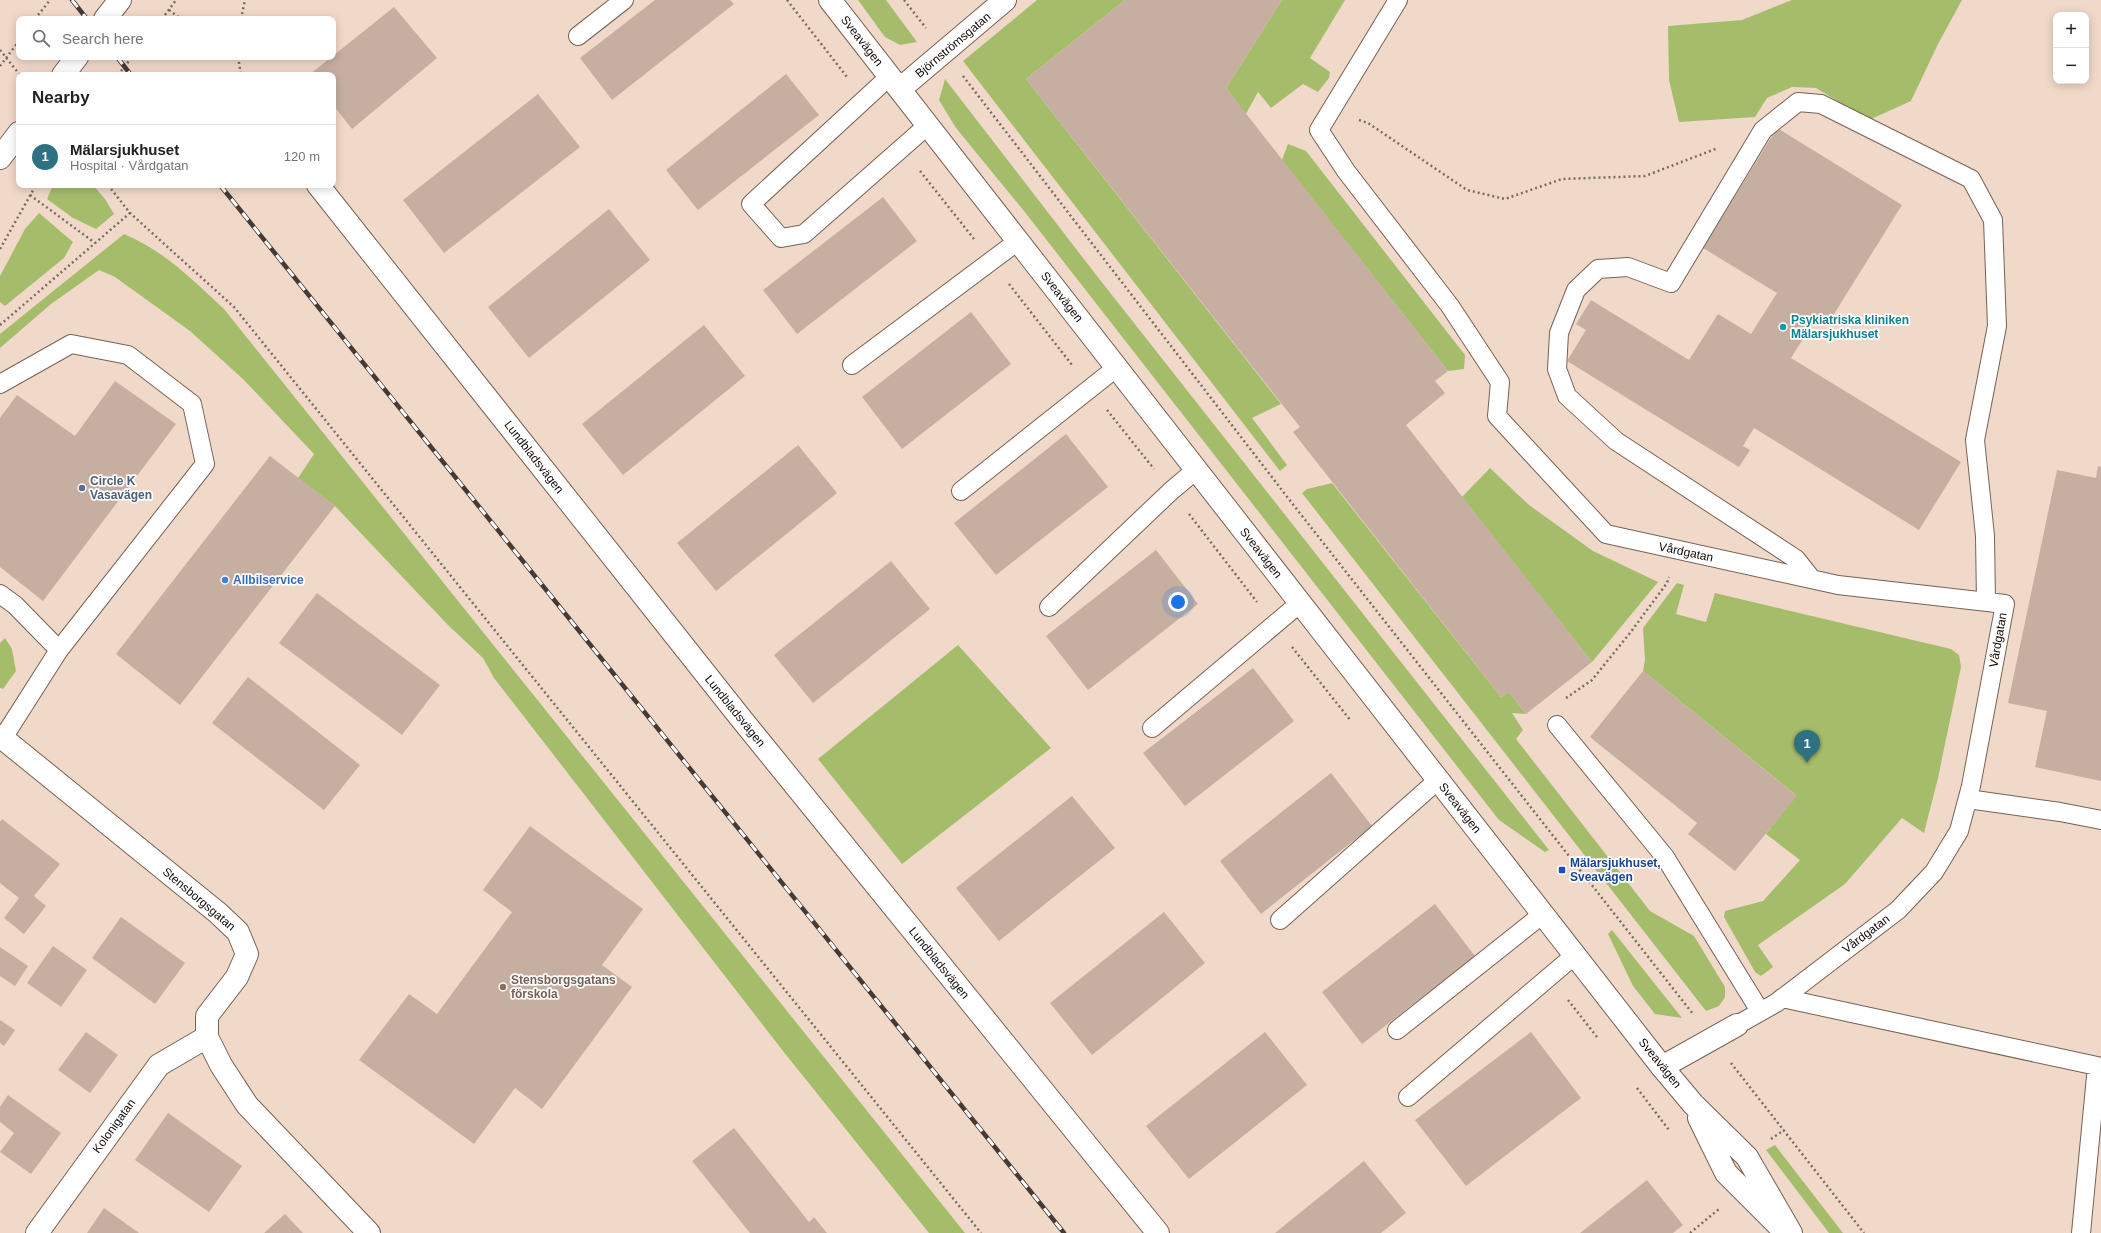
<!DOCTYPE html>
<html lang="en">
<head>
<meta charset="utf-8">
<style>
	:root { --surface:#fff; --page:#f2f2f2; --text:#202124; --muted:#757577; --line:#e0e0e0; --accent:#2e7183 }
	body { margin:0; font-family:Helvetica,sans-serif; background:var(--page); color:var(--text) }
	.controls { position:absolute; right:12px; top:12px; display:grid; overflow:hidden; border-radius:8px; box-shadow:0 2px 10px #0003 }
	.controls button { width:36px; height:36px; display:grid; place-items:center; padding:0; border:0; border-bottom:1px solid var(--line); background:var(--surface); color:var(--text); font:20px sans-serif }
	.you { position:absolute; left:1178px; top:602px; width:14px; height:14px; margin:-10px; border:3px solid #fff; border-radius:50%; background:#1a73e8; box-shadow:0 0 0 6px #1a73e833 }
	.badge { display:grid; place-items:center; width:26px; height:26px; border-radius:50%; background:var(--accent); color:#fff; font-size:13px; font-weight:700 }
	.pin { position:absolute; translate:-50% -33px; filter:drop-shadow(0 1px 2px #0008) }
	.pin::after { content:''; position:absolute; top:21px; width:14px; height:12px; background:inherit; clip-path:polygon(0 0,100% 0,50% 100%) }
	.list { margin:0; padding:0; list-style:none }
	h2 { display:flex; justify-content:space-between; align-items:center; height:52px; margin:0; padding:0 16px; font-size:17px }
	h2 small { font-size:13px; font-weight:400; color:var(--muted) }
	.list li { display:grid; grid-template-columns:26px 1fr auto; gap:12px; align-items:center; box-sizing:border-box; height:64px; padding:0 16px; border-top:1px solid var(--line) }
	.list b { display:block; font-size:15px; white-space:nowrap }
	.list p { margin:0; font-size:13px; white-space:nowrap; color:var(--muted) }
	.list em { font-size:13px; font-style:normal; color:var(--muted) }
	.icon { flex:none; width:22px; height:22px; fill:none; stroke:currentColor; stroke-width:2; stroke-linecap:round; stroke-linejoin:round }
	.map { position:relative; flex:none; width:2101px; height:1233px; overflow:hidden }
	.search { position:absolute; background:var(--surface); box-shadow:0 2px 10px #0003; left:16px; top:16px; width:320px; height:44px; display:flex; align-items:center; gap:10px; box-sizing:border-box; padding:0 14px; border-radius:8px; color:var(--muted); font-size:15px }
	.panel { position:absolute; background:var(--surface); box-shadow:0 2px 10px #0003; left:16px; top:72px; width:320px; height:116px; border-radius:8px }
	.map>svg:first-child { display:block }
	.green { fill:#a5bd6b }
	.building { fill:#c6afa0 }
	.lines { fill:none; stroke-linecap:round; stroke-linejoin:round }
	.lane-casing { stroke:#766254; stroke-width:20 }
	.street-casing { stroke:#766254; stroke-width:24 }
	.secondary-casing { stroke:#766254; stroke-width:24 }
	.primary-casing { stroke:#766254; stroke-width:24 }
	.path { stroke:#7b6c62; stroke-width:2.5; stroke-dasharray:2 3; stroke-linecap:butt }
	.lane { stroke:#fff; stroke-width:18 }
	.street { stroke:#fff; stroke-width:22 }
	.secondary { stroke:#fff; stroke-width:22 }
	.primary { stroke:#fff; stroke-width:22 }
	.rail-casing { stroke:#463a33; stroke-width:4.5 }
	.rail { stroke:#fff; stroke-width:3; stroke-dasharray:9; stroke-linecap:butt }
	.path-bridge { stroke:#7b6c62; stroke-width:2.5; stroke-dasharray:2 3; stroke-linecap:butt }
	.culture-dot { fill:#0f9aa8; stroke:#fff; stroke-width:1.5 }
	.service-dot { fill:#5c6f8a; stroke:#fff; stroke-width:1.5 }
	.shop-dot { fill:#3f7fe0; stroke:#fff; stroke-width:1.5 }
	.transit-dot { fill:#1a4fb4; stroke:#fff; stroke-width:1.5 }
	.education-dot { fill:#8d6e63; stroke:#fff; stroke-width:1.5 }
	.labels { text-anchor:middle; dominant-baseline:central; stroke-width:3.5; stroke-linejoin:round; paint-order:stroke }
	.street-label { font-size:12px; fill:#110905; stroke:#fff }
	.culture-label { font-size:12px; font-weight:bold; fill:#0d838f; stroke:#fff; text-anchor:start }
	.service-label { font-size:12px; font-weight:bold; fill:#4e5e75; stroke:#fff; text-anchor:start }
	.shop-label { font-size:12px; font-weight:bold; fill:#366cbe; stroke:#fff; text-anchor:start }
	.transit-label { font-size:12px; font-weight:bold; fill:#164399; stroke:#fff; text-anchor:start }
	.education-label { font-size:12px; font-weight:bold; fill:#785e54; stroke:#fff; text-anchor:start }
</style>
</head>
<body>
<div class="map">
<svg width="2101" height="1233" viewBox="0 0 2101 1233">
	<rect width="100%" height="100%" fill="#f1d9ca"/>
	<!-- green -->
	<path class="green" d="M858 0H886L917 42 900 45 885 37Z
		M1037 0H1125L1026 79 1281 404 1252 418 1287 465 1280 471 963 61Z
		M1282 0H1345L1310 58 1330 72 1329 78 1318 92 1303 84 1271 108 1258 92 1246 114 1226 88Z
		M1792 0H1962L1938 44 1911 101 1869 120 1816 88 1792 87 1767 98 1755 117 1679 122 1669 80 1668 26 1742 20Z
		M945 79 1097 276 1549 850 1545 852 1499 820 1024 211 956 128 939 100Z
		M1288 144 1306 151 1465 355 1464 369 1448 371 1282 160Z
		M53 185H93L105 199 114 214 96 229 73 218 47 199Z
		M39 213 73 242 64 258 5 306 0 302V276L25 229Z
		M124 234C163 250 193 280 224 309L965 1233H929L783 1051 494 678 483 658 447 624 335 506 298 478 314 454 243 379 190 331 115 277 99 270 51 304 0 348V334Z
		M1490 468 1529 505 1593 551 1658 582 1592 662 1462 497Z
		M1332 483 1501 697 1509 692 1526 714 1512 713 1523 730 1516 739 1650 911 1694 936 1725 987V997L1719 1006 1706 1011 1302 493 1307 489Z
		M1677 583 1684 585 1676 614 1706 622 1715 593 1951 649 1959 655 1961 667 1938 778 1924 833 1902 818 1845 884 1758 945 1773 967 1761 976 1755 972 1724 917 1725 911 1763 901 1800 860 1766 834 1796 795 1643 671 1645 660 1643 628Z
		M5 638 12 649 16 671 3 689 0 688V643Z
		M958 645 1051 748 902 864 818 759Z
		M1612 930 1682 1018 1655 1014 1633 986 1608 934Z
		M1775 1145 1843 1233H1829L1766 1150Z"/>
	<!-- building -->
	<path class="building" d="M655 0H730L734 4 612 100 580 58Z
		M1125 0H1282L1226 88 1448 371 1435 381 1445 393 1406 425 1592 662 1526 714 1509 692 1501 697 1293 432 1300 427 1026 79Z
		M394 7 437 58 352 129 333 105V75H309Z
		M786 74 819 115 698 210 666 170Z
		M538 94 580 147 444 253 403 200Z
		M1777 128 1902 205 1829 322 1818 315 1791 358 1961 462 1919 530 1754 428 1743 446 1750 450 1739 467 1567 361 1586 330 1576 324 1591 300 1689 360 1718 314 1751 334 1777 293 1703 248Z
		M883 197 917 241 797 334 763 290Z
		M609 209 650 260 529 358 488 307Z
		M971 312 1011 364 902 449 862 397Z
		M704 325 745 376 623 475 582 424Z
		M115 381 176 424 43 601 0 567V418L17 395 75 436Z
		M1066 434 1108 487 996 575 954 523Z
		M798 445 837 493 716 591 677 543Z
		M270 456 335 506 180 705 116 654Z
		M2098 466 2101 467V781L2035 767 2047 711 2008 703 2057 470 2096 478Z
		M1156 550 1198 604 1088 690 1046 636Z
		M891 561 930 609 813 703 774 655Z
		M317 593 440 685 402 735 279 643Z
		M1253 668 1294 721 1185 806 1143 753Z
		M1643 671 1797 796 1735 871 1688 834 1697 823 1590 737Z
		M248 677 360 765 324 810 212 723Z
		M1331 773 1372 826 1261 914 1220 861Z
		M1072 796 1115 848 999 941 956 888Z
		M2 819 60 864 34 896 46 906 24 934 4 918 19 898 0 883V822Z
		M530 826 643 909 602 965 632 987 542 1109 515 1088 474 1144 359 1060 409 994 437 1014 512 912 483 890Z
		M1435 904 1475 956 1362 1044 1322 992Z
		M1164 912 1205 963 1092 1055 1050 1003Z
		M121 917 185 963 155 1004 92 958Z
		M53 946 87 970 61 1007 27 983Z
		M0 947 28 966 15 986 0 976Z
		M0 1020 15 1030 4 1046 0 1043Z
		M86 1032 118 1055 90 1093 58 1070Z
		M1265 1032 1307 1085 1189 1179 1146 1126Z
		M1531 1032 1581 1098 1466 1186 1415 1120Z
		M8 1095 61 1133 31 1174 0 1152 14 1133 0 1122V1107Z
		M168 1113 242 1166 209 1212 135 1160Z
		M734 1128 809 1222 814 1217 827 1233H750L692 1161Z
		M1364 1161 1406 1213 1381 1233H1275Z
		M1647 1180 1683 1225 1673 1233H1580Z
		M104 1208 139 1233H87Z
		M285 1214 303 1233H264Z"/>
	<g class="lines">
		<defs>
			<path id="lane" d="M1398 0 1319 130 1346 171 1450 306 1500 382 1497 416 1606 534 1838 585 2005 604 1971 786 1959 831 1934 872 1898 910 1776 1003 1737 1025
				M578 36 624 0
				M890 76 751 204 781 238 804 234 928 125
				M852 365 1018 241
				M0 384 71 344 128 355 192 404 205 464 59 650 3 738
				M961 491 1116 368
				M1811 578 1796 559 1616 441 1567 396 1557 369 1559 333 1576 290 1598 269 1628 267 1671 283 1763 130 1798 102 1821 104 1971 179 1993 220 1997 326 1975 440 1985 536 1986 602
				M0 594 15 605 59 650
				M1049 607 1171 491 1196 470
				M1557 725 1665 857 1760 1011
				M1152 728 1300 603
				M1968 799 2060 812 2101 820
				M1280 920 1438 780
				M1782 998 2097 1066 2081 1233
				M1397 1030 1543 914
				M1408 1097 1575 955"/>
			<path id="street" d="M900 89 1005 0
				M318 185 739 716 1158 1233
				M0 736 218 913 238 932 247 954 237 977 207 1016V1037L221 1065 247 1105 369 1233
				M1662 1067 1737 1025
				M37 1233 159 1065 207 1037"/>
			<path id="secondary" d="M105 19 120 0
				M63 75 77 57
				M0 158 19 133"/>
			<path id="primary" d="M830 0 1662 1067 1693 1104 1747 1157 1791 1233
				M1699 1118 1726 1173 1777 1224"/>
		</defs>
		<!-- lane casing -->
		<use href="#lane" class="lane-casing"/>
		<!-- street casing -->
		<use href="#street" class="street-casing"/>
		<!-- secondary casing -->
		<use href="#secondary" class="secondary-casing"/>
		<!-- primary casing -->
		<use href="#primary" class="primary-casing"/>
		<!-- path -->
		<path class="path" d="M787 0 847 77
			M904 0 926 28
			M169 10 181 19
			M35 19 50 0
			M162 19 176 0
			M241 19 245 0
			M238 57 241 75
			M0 66 19 41
			M118 75 132 57
			M963 76 1288 498 1693 1014
			M1359 120 1368 123 1467 190 1505 199 1562 179 1645 176 1718 148
			M920 171 974 239
			M108 185 130 213 234 307 981 1233
			M30 195 95 243
			M0 249 36 185
			M1009 284 1072 365
			M0 325 130 213
			M1107 410 1154 469
			M1189 514 1257 602
			M1292 647 1351 721
			M1566 698 1592 680 1630 633 1667 583 1669 577
			M1568 1000 1597 1037
			M1731 1063 1864 1233
			M1637 1088 1669 1130
			M1771 1139 1784 1130
			M1690 1233 1719 1209"/>
		<!-- lane -->
		<use href="#lane" class="lane"/>
		<!-- street -->
		<use href="#street" class="street"/>
		<!-- secondary -->
		<use href="#secondary" class="secondary"/>
		<!-- primary -->
		<use href="#primary" class="primary"/>
		<defs>
			<path id="rail" d="M72 0 87 19
				M117 57 131 75
				M220 185 1064 1233"/>
		</defs>
		<!-- rail casing -->
		<use href="#rail" class="rail-casing"/>
		<!-- rail -->
		<use href="#rail" class="rail"/>
		<!-- path-bridge -->
		<path class="path-bridge" d="M0 50 20 75"/>
	</g>
	<!-- markers -->
	<circle class="culture-dot" cx="1783" cy="327" r="4"/>
	<circle class="service-dot" cx="82" cy="488" r="4"/>
	<circle class="shop-dot" cx="225" cy="580" r="4"/>
	<rect class="transit-dot" x="1558" y="866" width="8" height="8" rx="2"/>
	<circle class="education-dot" cx="503" cy="987" r="4"/>
	<g class="labels">
		<!-- street labels -->
		<g class="street-label">
			<text transform="translate(862 41) rotate(52)">Sveavägen</text>
			<text transform="translate(953 45) rotate(-40)">Björnströmsgatan</text>
			<text transform="translate(1062 297) rotate(52)">Sveavägen</text>
			<text transform="translate(534 457) rotate(52)">Lundbladsvägen</text>
			<text transform="translate(1686 552) rotate(12)">Vårdgatan</text>
			<text transform="translate(1261 553) rotate(52)">Sveavägen</text>
			<text transform="translate(1998 640) rotate(-80)">Vårdgatan</text>
			<text transform="translate(735 711) rotate(51)">Lundbladsvägen</text>
			<text transform="translate(1460 808) rotate(52)">Sveavägen</text>
			<text transform="translate(199 899) rotate(40)">Stensborgsgatan</text>
			<text transform="translate(1866 934) rotate(-37)">Vårdgatan</text>
			<text transform="translate(939 963) rotate(51)">Lundbladsvägen</text>
			<text transform="translate(1660 1063) rotate(51)">Sveavägen</text>
			<text transform="translate(114 1126) rotate(-54)">Kolonigatan</text>
		</g>
		<!-- culture labels -->
		<g class="culture-label">
			<text x="1791" y="320">Psykiatriska kliniken<tspan x="1791" dy="14">Mälarsjukhuset</tspan></text>
		</g>
		<!-- service labels -->
		<g class="service-label">
			<text x="90" y="481">Circle K<tspan x="90" dy="14">Vasavägen</tspan></text>
		</g>
		<!-- shop labels -->
		<g class="shop-label">
			<text x="233" y="580">Allbilservice</text>
		</g>
		<!-- transit labels -->
		<g class="transit-label">
			<text x="1570" y="863">Mälarsjukhuset,<tspan x="1570" dy="14">Sveavägen</tspan></text>
		</g>
		<!-- education labels -->
		<g class="education-label">
			<text x="511" y="980">Stensborgsgatans<tspan x="511" dy="14">förskola</tspan></text>
		</g>
	</g>
</svg>
<div class="controls">
<button>+</button>
<button>−</button>
</div>
<div class="you"></div>
<div class="pin badge" style="left:1807px;top:763px">1</div>
<div class="search"><svg class="icon" aria-label="search" viewBox="0 0 24 24"><circle cx="10" cy="10" r="6"/><path d="M15 15l6 6"/></svg>Search here</div>
<section class="panel">
<h2>Nearby<small></small></h2>
<ul class="list">
<li><span class="badge">1</span><div><b>Mälarsjukhuset</b><p>Hospital · Vårdgatan</p></div><em>120 m</em></li>
</ul>
</section>
</div>
</body>
</html>
